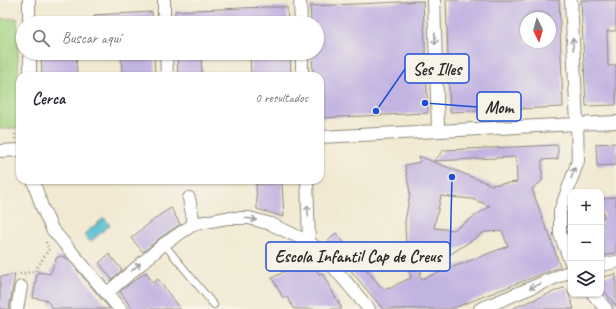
<!DOCTYPE html>
<html lang="es">
<head>
<meta charset="utf-8">
<style>
	:root { --surface:#fff; --page:#f7f7f7; --text:#2b2b33; --muted:#7c7c81; --line:#e1e1e2 }
	body { margin:0; font-family:Caveat,sans-serif; background:var(--page); color:var(--text) }
	.controls { position:absolute; right:12px; bottom:12px; display:grid; overflow:hidden; border-radius:8px; box-shadow:0 1px 3px #0004 }
	.controls button { width:36px; height:36px; display:grid; place-items:center; padding:0; border:0; border-bottom:1px solid var(--line); background:var(--surface); color:var(--text); font:20px sans-serif }
	.compass { position:absolute; left:520px; top:12px; width:36px; height:36px; border-radius:50%; background:var(--surface); box-shadow:0 1px 3px #0004; rotate:175deg }
	.list { margin:0; padding:0; list-style:none }
	h2 { display:flex; justify-content:space-between; align-items:center; height:52px; margin:0; padding:0 16px; font-size:17px }
	h2 small { font-size:13px; font-weight:400; color:var(--muted) }
	.icon { flex:none; width:22px; height:22px; fill:none; stroke:currentColor; stroke-width:2; stroke-linecap:round; stroke-linejoin:round }
	.map { position:relative; flex:none; width:616px; height:309px; overflow:hidden }
	.search { position:absolute; background:var(--surface); box-shadow:0 1px 3px #0004; left:16px; top:16px; width:308px; height:44px; display:flex; align-items:center; gap:10px; box-sizing:border-box; padding:0 14px; border-radius:22px; color:var(--muted); font-size:15px }
	.panel { position:absolute; background:var(--surface); box-shadow:0 1px 3px #0004; left:16px; top:72px; width:308px; height:112px; border-radius:12px }
	.map>svg:first-child { display:block }
	.green { fill:#a5d482; stroke:#688056 }
	.water { fill:#54bdd0; stroke:#40747e }
	.building { fill:#c2b4e1; fill-rule:evenodd }
	.lines { fill:none; stroke-linecap:round; stroke-linejoin:round }
	.lane-casing { stroke:#8e8a7e; stroke-width:8 }
	.street-casing { stroke:#8e8a7e; stroke-width:14 }
	.path { stroke:#8e8a7e; stroke-width:2.5; stroke-dasharray:1 3; stroke-linecap:butt }
	.lane { stroke:#fff; stroke-width:6 }
	.street { stroke:#fff; stroke-width:12 }
	.oneway { stroke:#a0a0a0 }
	.leader { fill:none; stroke:#1d4ed8; stroke-width:1.5 }
	.callout-dot { fill:#1d4ed8; stroke:#f7f3e8; stroke-width:1.5 }
	.callout { fill:#f7f3e8; stroke:#1d4ed8; stroke-width:1.5 }
	.callout-label { font-size:17px; text-anchor:middle; font-weight:bold; fill:#2b2b2b }
</style>
</head>
<body>
<div class="map">
<svg width="616" height="309" viewBox="0 0 616 309">
	<rect width="100%" height="100%" fill="#f7f3e8"/>
	<filter id="ink" filterUnits="userSpaceOnUse"><feTurbulence type="fractalNoise" baseFrequency=".025" numOctaves="2"/><feDisplacementMap in="SourceGraphic" scale="8" xChannelSelector="R" yChannelSelector="G"/><feConvolveMatrix kernelMatrix="1 2 1 2 8 2 1 2 1" color-interpolation-filters="sRGB"/></filter>
	<filter id="wash" filterUnits="userSpaceOnUse"><feTurbulence type="fractalNoise" baseFrequency=".012" numOctaves="4" result="noise"/><feDisplacementMap in="SourceGraphic" scale="16" xChannelSelector="R" yChannelSelector="G"/><feGaussianBlur stdDeviation="0.9" result="paint"/><feColorMatrix in="noise" values="0 0 0 0 0 0 0 0 0 0 0 0 0 0 0 0 0 1.4 0 .05"/><feComposite in="paint" operator="in"/></filter>
	<g filter="url(#wash)">
		<rect width="100%" height="100%" fill="#f1e9d2"/>
		<!-- green -->
		<path class="green" d="M17 18 20 128 0 129V19Z"/>
		<!-- water -->
		<path class="water" d="M104 218 110 225 90 242 84 234Z"/>
		<g id="blocks">
			<!-- building -->
			<path class="building" d="M446 0H559L563 107 450 112ZM526 18H550V42H526Z
				M581 0H616V31H607L608 66 616 65V105L586 106Z
				M423 1 428 113 320 118V76H313L312 53H317V23H311L310 6Z
				M265 7H287L288 23H175V11Z
				M152 12 153 23H94V15Z
				M41 53H76L77 76H42Z
				M121 53H154L155 76H122Z
				M177 53H201L202 76H178Z
				M250 53H290L291 76H251Z
				M616 143V165L597 166 596 144Z
				M558 145V159L542 160V181L532 189 547 231 548 230 560 267 451 309H383L327 242 336 233 383 289 391 288 397 284 411 278 406 255 405 222 410 193 405 165 420 162 419 156 492 185 517 182 516 157 434 161 444 150ZM441 196 472 199 490 206 454 230 434 228ZM502 231 508 246 422 279 419 274 421 273 418 254 446 257 485 232Z
				M282 183 284 217 257 209 256 184Z
				M616 197V253L601 256V218L604 217 601 199Z
				M171 208 180 224 160 238 143 252 131 238 161 214Z
				M109 254 122 270 112 279 99 263Z
				M308 254 319 274 322 273 342 309H294L287 297 283 298 272 278 299 264 297 260Z
				M63 256 69 260 110 309H54L46 300 33 298 37 274H38V272L50 274 57 257Z
				M146 272 153 283 158 279 180 309H132L120 291Z
				M15 274 9 309H0V277Z
				M616 274V306L601 287 603 277Z
				M563 288 567 289 574 309H511Z"/>
		</g>
	</g>
	<g filter="url(#ink)">
		<use href="#blocks" fill-opacity="0" stroke="#8e8a7e" stroke-width="1"/>
		<g class="lines">
			<defs>
				<path id="lane" d="M164 244 214 305"/>
				<path id="street" d="M29 0V23
					M164 0V23
					M300 0 301 23
					M434 0 438 130
					M30 53V76
					M166 53 167 76
					M302 53V76
					M320 137 616 122
					M0 151 20 150
					M33 180 42 207 52 229 120 309
					M307 180 309 242
					M189 198 194 224
					M571 263 560 234V211L578 161 577 124 571 0
					M601 265 616 262
					M107 293 164 244 194 224 227 218H249L271 224 309 242 319 250 369 309
					M593 294 606 309
					M17 309 21 287
					M480 309 571 271"/>
			</defs>
			<!-- lane casing -->
			<use href="#lane" class="lane-casing"/>
			<!-- street casing -->
			<use href="#street" class="street-casing"/>
			<!-- path -->
			<path class="path" d="M15 134V139
				M20 274 35 271 49 249 45 240"/>
			<!-- lane -->
			<use href="#lane" class="lane"/>
			<!-- street -->
			<use href="#street" class="street"/>
		</g>
		<!-- one-way arrows -->
		<defs><path id="oneway-shaft" d="M-6 0H5M1.5-3L5.5 0L1.5 3" fill="none" stroke-width="1.6" stroke-linecap="round" stroke-linejoin="round"/></defs>
		<g class="oneway">
			<use href="#oneway-shaft" transform="translate(435 39) rotate(88)"/>
			<use href="#oneway-shaft" transform="translate(573 44) rotate(-93)"/>
			<use href="#oneway-shaft" transform="translate(573 173) rotate(-71)"/>
			<use href="#oneway-shaft" transform="translate(308 211) rotate(-93)"/>
			<use href="#oneway-shaft" transform="translate(251 219) rotate(10)"/>
			<use href="#oneway-shaft" transform="translate(136 267) rotate(-41)"/>
			<use href="#oneway-shaft" transform="translate(535 286) rotate(157)"/>
		</g>
	</g>
	<!-- callouts -->
	<path class="leader" d="M376 111L405 69M425 103L477 107M452 177L450 256"/>
	<g class="callout-dot">
		<circle cx="376" cy="111" r="4"/>
		<circle cx="425" cy="103" r="4"/>
		<circle cx="452" cy="177" r="4"/>
	</g>
	<g class="callout">
		<rect x="405" y="54" width="64" height="29" rx="4"/>
		<rect x="477" y="92" width="44" height="29" rx="4"/>
		<rect x="266" y="242" width="184" height="29" rx="4"/>
	</g>
	<g class="callout-label">
		<text x="437" y="75">Ses Illes</text>
		<text x="499" y="113">Mom</text>
		<text x="358" y="262">Escola Infantil Cap de Creus</text>
	</g>
</svg>
<div class="controls">
<button>+</button>
<button>−</button>
<button><svg class="icon" aria-label="layers" viewBox="0 0 24 24"><path d="M12 4l9 5-9 5-9-5zM3 14l9 5 9-5"/></svg></button>
</div>
<svg class="compass" viewBox="-18 -18 36 36"><path d="M0-13l5 13h-10z" fill="#e53935"/><path d="M0 13l5-13h-10z" fill="#7c7c81"/></svg>
<div class="search"><svg class="icon" aria-label="search" viewBox="0 0 24 24"><circle cx="10" cy="10" r="6"/><path d="M15 15l6 6"/></svg>Buscar aquí</div>
<section class="panel">
<h2>Cerca<small>0 resultados</small></h2>
<ul class="list">
</ul>
</section>
</div>
</body>
</html>
